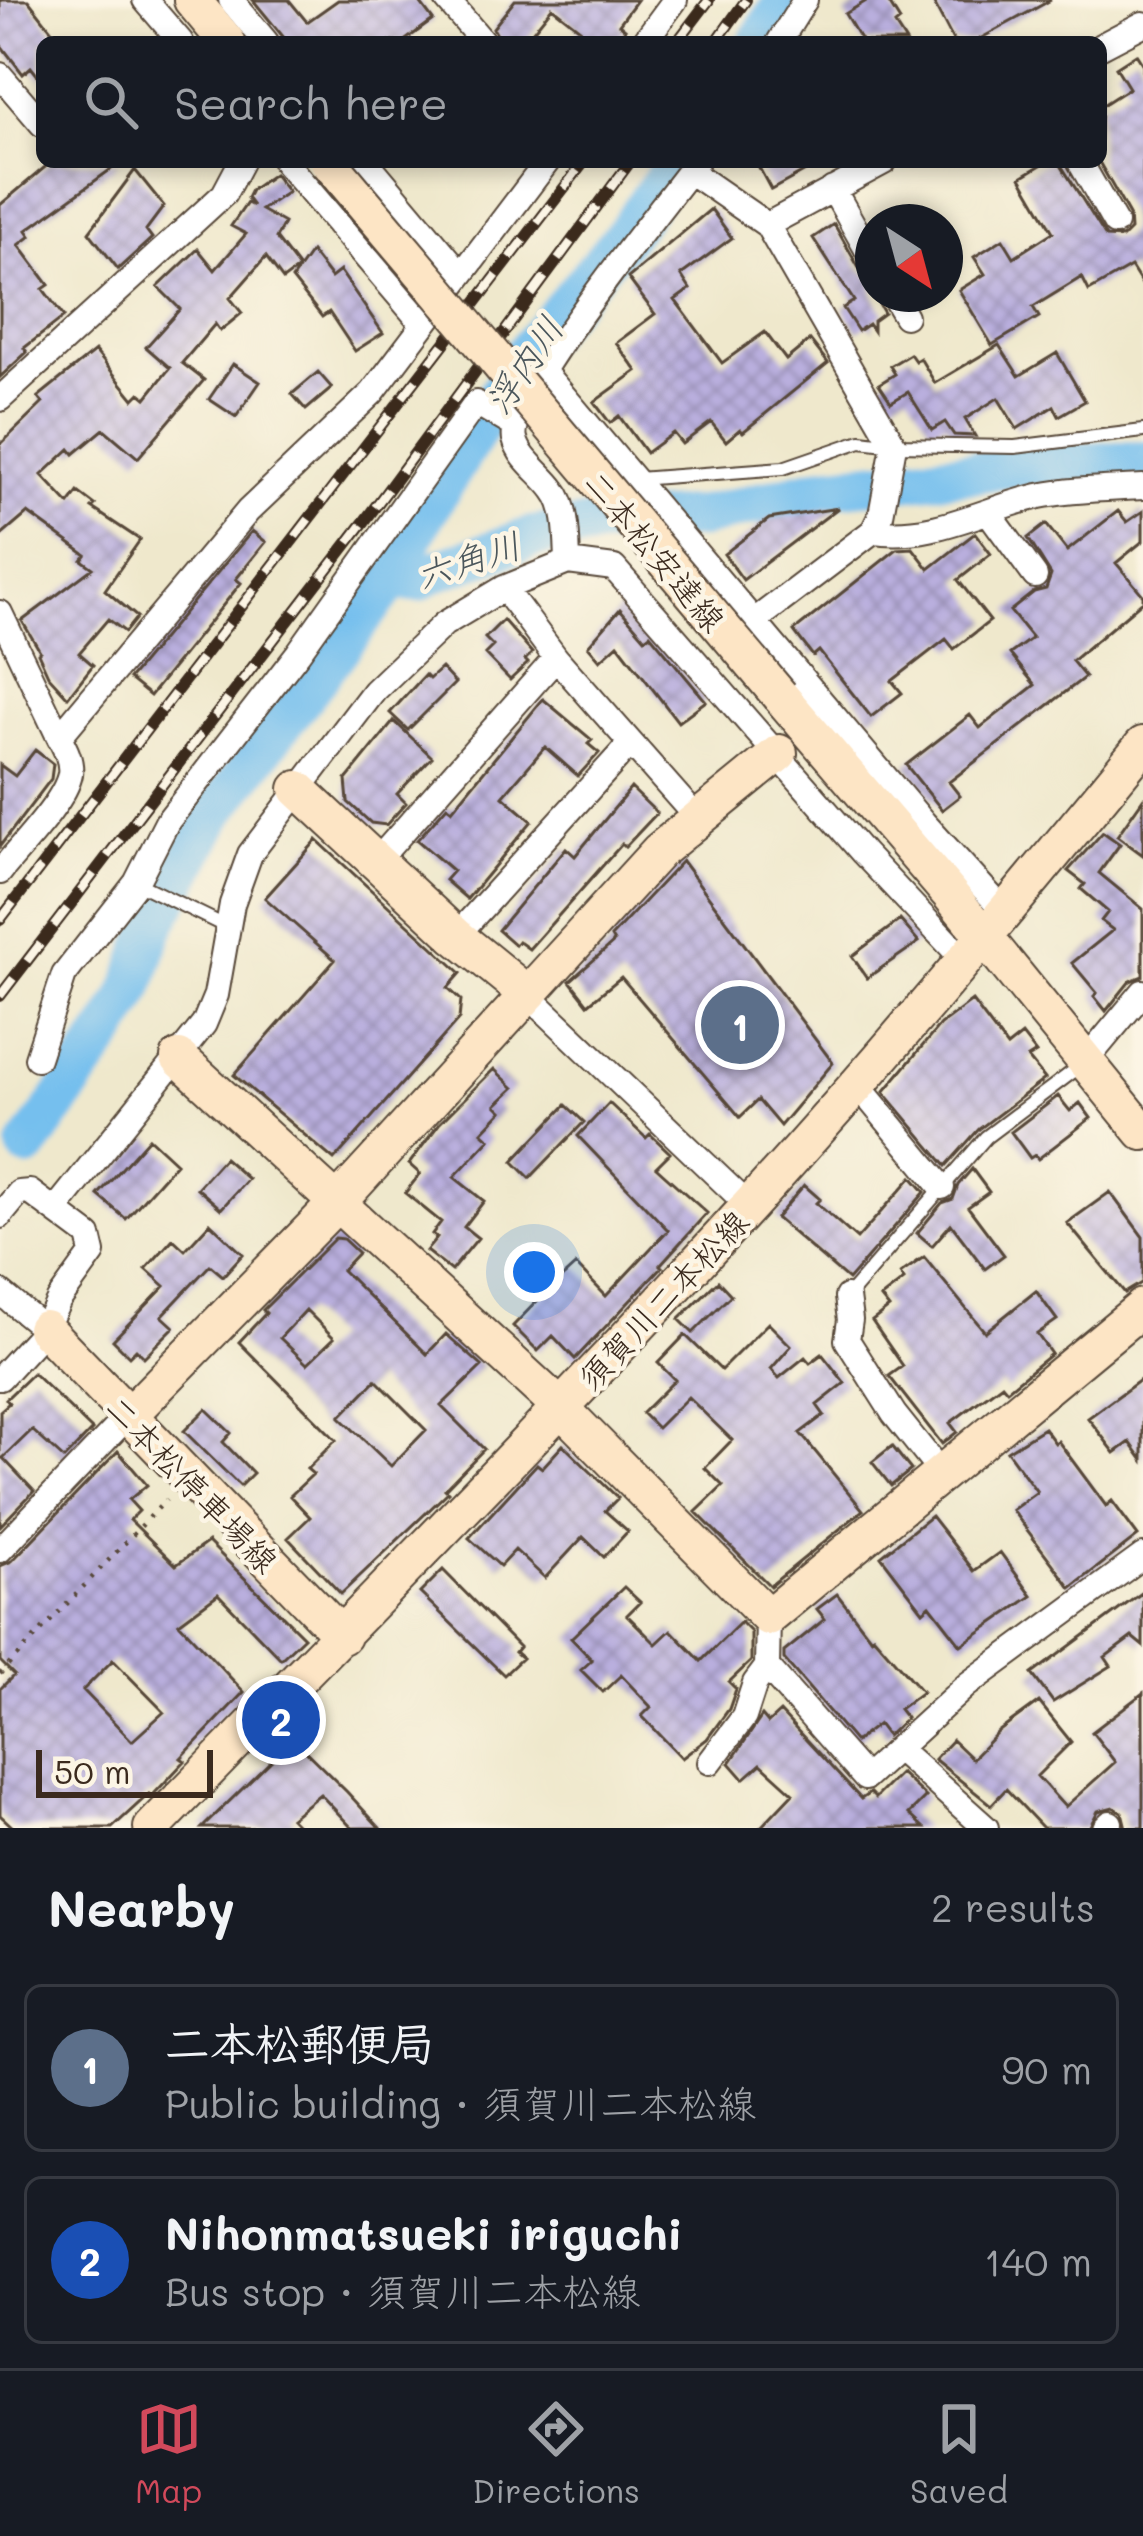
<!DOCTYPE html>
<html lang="en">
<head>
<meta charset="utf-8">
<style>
	:root { --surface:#171b24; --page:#242831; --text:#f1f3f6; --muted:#9ea1a6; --line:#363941; --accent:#d1495b }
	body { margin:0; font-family:Mali,"Klee One",sans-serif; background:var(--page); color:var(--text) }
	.compass { position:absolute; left:855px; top:204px; width:108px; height:108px; border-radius:50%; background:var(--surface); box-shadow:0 6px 18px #0003; rotate:144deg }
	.scale { position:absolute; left:36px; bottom:30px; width:177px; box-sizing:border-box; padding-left:12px; border:6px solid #3b2a1e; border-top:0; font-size:33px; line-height:42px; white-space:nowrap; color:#3b2a1e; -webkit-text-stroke:9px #fcf5e5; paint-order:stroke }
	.you { position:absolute; left:534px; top:1272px; width:42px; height:42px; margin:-30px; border:9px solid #fff; border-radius:50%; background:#1a73e8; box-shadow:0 0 0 18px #1a73e833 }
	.badge { display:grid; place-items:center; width:78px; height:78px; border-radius:50%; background:var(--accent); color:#fff; font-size:39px; font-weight:700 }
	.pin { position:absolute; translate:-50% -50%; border:6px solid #fff; box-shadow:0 3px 12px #0006 }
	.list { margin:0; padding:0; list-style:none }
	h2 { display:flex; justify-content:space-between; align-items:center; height:156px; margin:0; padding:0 48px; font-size:51px }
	h2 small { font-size:39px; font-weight:400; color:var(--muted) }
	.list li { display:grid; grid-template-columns:78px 1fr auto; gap:36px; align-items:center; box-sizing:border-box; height:168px; margin:0 24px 24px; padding:0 24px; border:3px solid var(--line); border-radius:18px }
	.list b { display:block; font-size:45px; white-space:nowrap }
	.list p { margin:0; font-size:39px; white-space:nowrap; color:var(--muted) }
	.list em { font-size:39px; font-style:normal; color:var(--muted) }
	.icon { flex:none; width:66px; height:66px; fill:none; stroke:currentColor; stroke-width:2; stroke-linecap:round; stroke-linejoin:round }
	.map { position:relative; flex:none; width:1143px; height:1828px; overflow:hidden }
	.search { position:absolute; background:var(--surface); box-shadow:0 6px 18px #0003; left:36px; right:36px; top:36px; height:132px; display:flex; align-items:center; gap:30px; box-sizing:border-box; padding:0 42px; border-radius:18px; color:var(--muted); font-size:45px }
	.sheet { height:540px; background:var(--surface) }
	nav { display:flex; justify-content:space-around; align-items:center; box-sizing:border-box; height:168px; border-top:3px solid var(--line); background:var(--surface); font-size:33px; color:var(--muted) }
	nav a { display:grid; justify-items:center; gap:6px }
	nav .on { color:var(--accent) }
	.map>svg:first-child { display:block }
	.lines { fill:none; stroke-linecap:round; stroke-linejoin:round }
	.river { stroke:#74bfee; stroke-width:42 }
	.building { fill:url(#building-cross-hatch); fill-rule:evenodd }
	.lane-casing { stroke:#564638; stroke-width:16 }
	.street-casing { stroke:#564638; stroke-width:28 }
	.secondary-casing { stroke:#564638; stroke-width:40 }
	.path { stroke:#564638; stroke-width:4.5; stroke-dasharray:3 9; stroke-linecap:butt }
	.lane { stroke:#fff; stroke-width:12 }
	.street { stroke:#fff; stroke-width:24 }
	.secondary { stroke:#fde5c5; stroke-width:36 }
	.rail-casing { stroke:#3b2a1e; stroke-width:12 }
	.rail { stroke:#fcf5e5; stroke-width:8; stroke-dasharray:22; stroke-linecap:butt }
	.secondary-bridge-casing { stroke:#564638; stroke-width:40; stroke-linecap:butt }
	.secondary-bridge { stroke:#fde5c5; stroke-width:36 }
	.labels { text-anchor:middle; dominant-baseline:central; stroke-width:9; stroke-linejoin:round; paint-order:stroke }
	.street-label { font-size:33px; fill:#3b2a1e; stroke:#fcf5e5 }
	.water-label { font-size:36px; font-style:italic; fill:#4c575c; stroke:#fcf5e5 }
</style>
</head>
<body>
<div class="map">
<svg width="1143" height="1828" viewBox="0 0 1143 1828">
	<defs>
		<pattern id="building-cross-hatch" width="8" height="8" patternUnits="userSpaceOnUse" patternTransform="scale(3)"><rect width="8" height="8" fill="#b9afde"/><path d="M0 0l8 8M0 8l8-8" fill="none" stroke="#988fb3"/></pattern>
	</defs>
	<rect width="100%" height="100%" fill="#fcf5e5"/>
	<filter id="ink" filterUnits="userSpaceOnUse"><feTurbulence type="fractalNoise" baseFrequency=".00833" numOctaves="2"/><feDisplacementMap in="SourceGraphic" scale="24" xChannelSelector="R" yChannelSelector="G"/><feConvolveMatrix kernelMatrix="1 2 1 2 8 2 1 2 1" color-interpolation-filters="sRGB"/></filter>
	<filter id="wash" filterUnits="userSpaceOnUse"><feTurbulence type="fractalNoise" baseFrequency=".004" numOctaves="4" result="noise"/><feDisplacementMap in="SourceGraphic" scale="48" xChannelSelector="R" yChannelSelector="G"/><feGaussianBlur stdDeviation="2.7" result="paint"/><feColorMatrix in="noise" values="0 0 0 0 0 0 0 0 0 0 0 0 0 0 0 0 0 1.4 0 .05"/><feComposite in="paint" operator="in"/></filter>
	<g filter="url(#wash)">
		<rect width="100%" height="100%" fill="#efe8cc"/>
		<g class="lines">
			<!-- river -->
			<path class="river" d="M759 42 785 0
				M391 580 418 581 433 572 532 537 600 525 702 517 825 487 1044 464 1143 462
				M28 1147 110 1030 133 989 153 929 215 812 391 580 424 515 522 357 627 232 676 162"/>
		</g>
		<g id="blocks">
			<!-- building -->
			<path class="building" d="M0 0H28L61 42H42V81L31 67 23 74 0 44Z
				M253 0H289L307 22 338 0H418L433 20 403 42H282L285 39Z
				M515 0H637L619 24 625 29 615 42H570L580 29 552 7 524 42H501L493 28Z
				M868 0H887L900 21 895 25 906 42H862L845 14Z
				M932 0H1051L974 42H954Z
				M1136 54 1143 65V286L1131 267 1089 291 1082 277 1033 307 1039 317 992 345 959 290 985 274 974 257 1003 239 1014 257 1053 232 1021 177 1046 162H1059L1106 237 1122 238 1130 230 1129 215 1099 162 1101 106 1129 88 1116 67Z
				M51 162H121L27 230 31 236 19 245 49 285 43 289 64 317 24 348 27 352 0 377V205Z
				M756 162H822L771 190Z
				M135 170 164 206 146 230 152 238 118 269 89 232Z
				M274 174 288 192 261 210 284 223 276 238 299 268 283 280 266 257 230 298 242 313 220 331 215 324 182 363 204 380 138 458 104 429 74 454 70 449 42 475 69 504 78 492 95 505 92 508 140 540 105 590 137 617 125 632 108 619 79 653 93 665 68 697 48 675 38 653 40 651 22 621 93 568 82 560 86 555 28 513 0 537V445L43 403 38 397 95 351 134 399 140 393 146 398 170 368 146 347 180 309 158 287 198 249 215 270 246 234 231 226 247 203 253 206 247 198 251 190Z
				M711 209 732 238 681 275 690 289 675 300 722 363 765 332 786 360 810 340 828 363 743 432 740 429 726 441 711 422 682 444 673 433 646 453 619 416 610 423 594 402 637 371 616 343 655 314 628 278Z
				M834 224 859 268 873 281V294L884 313 873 321V331L868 324 858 331 843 308 854 301 813 238Z
				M311 252 331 278 340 271 383 333 355 351 329 312 322 317 292 279Z
				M999 345 1019 376 1057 353 1085 401 1059 416 1054 406 1017 429 998 398 965 419 975 436 954 435 945 422 932 430 908 392 891 402 879 384 895 374 890 366 910 354 915 361 920 358 935 383Z
				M233 364 260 382 236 417 209 399Z
				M318 372 332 388 306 410 292 394Z
				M838 508 743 580 724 554 769 519Z
				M1118 511 1127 522 1143 511V541L1116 563 1143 595V601L1072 661 1085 677 949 782 960 796 942 810 906 765 970 715 980 728 1035 685 1010 654 1032 638 1010 611 1034 592 1046 589 1051 575 1028 538 1046 524 1067 551Z
				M252 531 266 542 236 579 241 583 150 696 129 679Z
				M975 533 991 554 958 580 990 621 954 649 946 639 892 681 902 693 871 717 819 651 813 656 794 631 897 549 913 548 929 569Z
				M620 609 645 638 650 634 706 701 678 722 618 644 600 660 588 646Z
				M503 620 532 653 525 660 528 663 510 680 485 654 493 646 485 638Z
				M441 668 455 683 408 730 390 713 425 675 429 679Z
				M543 699 592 740 588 744 599 753 578 776 545 747 503 796 532 821 467 899 445 880 453 871 417 840 447 806 452 810Z
				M394 721 432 757 397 794 406 803 386 825 371 823 348 802 346 780Z
				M35 750 53 764 51 779 0 846V765L15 776Z
				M631 788 657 813 625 847 622 844 529 949 518 941 515 945 498 930 566 848 575 856Z
				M1143 799V855L1117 836Z
				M1103 832 1120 844 1099 873 1143 909V976L1130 981 1106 1011 1094 996 1097 993 1072 963 1113 930 1101 921 1108 912 1081 889 1085 884 1068 871Z
				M317 840 461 973 448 988 461 1000 459 1019 334 1160 234 1075 335 960 265 898Z
				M682 861 833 1063 780 1126 758 1100 740 1117 621 977 588 1004 570 981 614 942 611 937Z
				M900 920 919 942 867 978 852 956Z
				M972 1001 1007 1047 1022 1035 1036 1053 1028 1058 1045 1079 979 1129 946 1166 884 1092 940 1025Z
				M494 1069 514 1088 496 1105 502 1111 482 1132 490 1139 454 1177 484 1201 464 1227 478 1238 451 1271 426 1251 437 1238 432 1234 441 1222 405 1193 420 1174 409 1164 439 1124Z
				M1058 1096 1070 1111 1080 1103 1091 1118 1038 1159 1035 1155 1030 1158 1011 1132Z
				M609 1103 646 1138 650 1134 670 1153 656 1167 707 1213 660 1265 662 1267 575 1359 553 1336 538 1351 513 1326 543 1295 576 1265 606 1296 668 1230 578 1136Z
				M566 1105 584 1122 530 1178 513 1161Z
				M149 1138 176 1163 126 1219 98 1195Z
				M224 1158 248 1179 221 1209 197 1188Z
				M972 1169 989 1192 968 1207 1004 1255 985 1269 951 1224 932 1246 917 1233 942 1203 953 1199 958 1185Z
				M912 1177 925 1192 848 1280 776 1218 804 1185 820 1199 816 1203 857 1239Z
				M1110 1192 1143 1237V1282L1125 1293 1067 1223Z
				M210 1223 243 1254 223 1276 210 1265 162 1316 174 1327 144 1357 136 1349 129 1356 113 1340 165 1286 146 1269 173 1239 185 1250Z
				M335 1238 343 1239 358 1253 342 1270 427 1354 446 1334 482 1366 441 1406 484 1449 445 1489 448 1492 341 1594 288 1538 310 1517 290 1496 313 1474 307 1469 336 1440 239 1342 266 1313 263 1310ZM306 1310 334 1338 307 1364 280 1338ZM376 1380 426 1430 391 1466 340 1417Z
				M924 1257 985 1332 1036 1291 1057 1320 1037 1334 1051 1354 1007 1390 1002 1384 950 1423 957 1432 942 1444 889 1376 903 1366 872 1321 889 1308 881 1298 904 1280 900 1274Z
				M718 1281 731 1295 693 1333 679 1319Z
				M768 1323 791 1346 771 1369 779 1378 805 1357 810 1363 822 1354 845 1383 817 1405 824 1415 800 1433 863 1510 770 1586 696 1512 723 1486 705 1468 732 1440 688 1397 657 1428 642 1413 675 1380 658 1363 685 1335 721 1370Z
				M33 1373 92 1430 64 1459 32 1430 3 1458 34 1491 0 1526V1411L9 1403 6 1399Z
				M1143 1378V1460L1130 1442 1115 1453 1088 1418Z
				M206 1409 231 1433 223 1442 253 1473 240 1486 184 1431Z
				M1044 1428 1055 1443 1058 1441 1106 1506 1112 1501 1138 1536 1071 1588 1012 1510 1037 1492 1007 1451Z
				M563 1445 618 1498 605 1511 628 1531 604 1557 583 1537 545 1578 515 1550 500 1566 469 1538 537 1464 542 1468Z
				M892 1446 911 1470 891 1486 872 1462Z
				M118 1451 147 1485 129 1500 139 1511 130 1520 176 1565 208 1542 304 1637 281 1659 218 1594 179 1623 244 1692 181 1758 185 1761 152 1796 149 1794 112 1828H14L0 1815V1689L14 1675 0 1661V1566L12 1561ZM113 1660 164 1712 132 1741 83 1690Z
				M931 1516 974 1571 1000 1552 1032 1596 961 1645 930 1605 923 1611 881 1556Z
				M443 1570 519 1647 515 1652 522 1658 504 1675 420 1593Z
				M624 1587 640 1602 627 1615 656 1644 671 1630 701 1661 741 1622 751 1632V1661L729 1682 736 1689 729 1709 707 1739 682 1758 642 1716 651 1707 621 1675 603 1692 581 1670 592 1660 571 1638Z
				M1143 1592V1646L1132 1637 1105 1657 1111 1666 1053 1702 1032 1674Z
				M837 1594 871 1638 873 1636 922 1692 899 1709 906 1718 887 1736 878 1724 855 1742 784 1659V1652L825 1619 817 1609Z
				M1143 1693V1828H1126L1122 1812 1113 1807 1098 1811 1089 1828H1043L1006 1789 991 1805 934 1759 952 1740 972 1759 998 1732 1039 1702 1071 1742 1037 1776 1065 1807 1115 1762 1092 1732Z
				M780 1712 861 1799 870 1793 875 1798 900 1773 926 1797 909 1814 924 1828H760L793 1793 761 1764 744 1779 730 1763 762 1716 768 1723Z
				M285 1731 347 1792 380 1828H352L320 1794 290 1818 300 1828H202L276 1756 269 1748Z"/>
		</g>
	</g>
	<g filter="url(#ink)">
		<use href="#blocks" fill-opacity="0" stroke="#564638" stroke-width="3"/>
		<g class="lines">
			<defs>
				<path id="lane" d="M637 479 783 468 861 441 894 445 1015 447 1143 431
					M137 883 227 927
					M847 1297 986 1137 1083 1064"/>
				<path id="street" d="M145 0 181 42
					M231 0 266 42
					M447 0 483 42
					M644 42 675 0
					M779 42 805 0
					M1101 46 1143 24
					M0 75 42 124
					M285 162 422 323
					M367 162 461 274
					M1080 162 1115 223
					M689 171 767 225 894 445 881 515 873 531 753 622
					M833 189 873 260
					M767 225 884 162
					M892 294 905 316
					M541 369 924 823 1005 912
					M0 399 224 194 241 162
					M989 513 1035 576
					M873 531C932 540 983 509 1039 496 1073 489 1109 489 1143 487
					M568 562 614 568 863 853 963 959
					M504 588 556 658 697 818
					M0 613 59 737
					M375 863 556 658
					M0 872C18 849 65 802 70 774 72 761 65 748 59 737L248 511 372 393 547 162
					M456 936 629 745
					M526 993 749 1206
					M37 1058 64 975 136 883 167 822 298 653 476 403 515 426
					M1084 1063 1143 992
					M856 1083 942 1187
					M56 1209 204 1024 216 995 232 904 250 854 374 691 444 624 504 588 568 562C567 540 568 507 554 490 542 473 520 460 515 439 505 398 665 205 696 162
					M0 1216 19 1193 30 1192 89 1236 93 1253 59 1300 45 1329 0 1378
					M0 1292 45 1329
					M847 1297 850 1320 847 1340 894 1414 942 1474
					M0 1550 128 1416
					M767 1667 865 1778 967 1685 1143 1556
					M899 1750 986 1828
					M710 1762 744 1717 755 1683 767 1667 768 1617
					M1105 1828 1110 1823"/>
				<path id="secondary" d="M192 0 227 42
					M780 696 948 892 1143 1132
					M298 789 456 936 526 993
					M179 1058 560 1407 768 1617 1143 1307
					M45 1329 342 1636
					M128 1416 337 1203 659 851 779 753
					M152 1828C352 1622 555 1419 748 1207 885 1057 1015 901 1143 745"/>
			</defs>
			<!-- lane casing -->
			<use href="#lane" class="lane-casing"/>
			<!-- street casing -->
			<use href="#street" class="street-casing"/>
			<!-- secondary casing -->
			<use href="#secondary" class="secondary-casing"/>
			<!-- path -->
			<path class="path" d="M0 1674 166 1500"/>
			<!-- lane -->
			<use href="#lane" class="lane"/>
			<!-- street -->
			<use href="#street" class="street"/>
			<!-- secondary -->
			<use href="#secondary" class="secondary"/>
			<defs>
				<path id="rail" d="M677 42 709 0
					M716 42 746 0
					M0 920 584 162
					M0 996 364 522 630 162"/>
			</defs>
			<!-- rail casing -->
			<use href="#rail" class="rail-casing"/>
			<!-- rail -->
			<use href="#rail" class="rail"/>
			<defs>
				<path id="secondary-bridge" d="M329 162 780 696"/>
			</defs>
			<!-- secondary-bridge casing -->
			<use href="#secondary-bridge" class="secondary-bridge-casing"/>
			<!-- secondary-bridge -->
			<use href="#secondary-bridge" class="secondary-bridge"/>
		</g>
	</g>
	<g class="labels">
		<!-- street labels -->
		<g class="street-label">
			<text transform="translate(656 550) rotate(50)">二本松安達線</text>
			<text transform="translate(662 1299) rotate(-47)">須賀川二本松線</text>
			<text transform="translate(193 1483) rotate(46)">二本松停車場線</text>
		</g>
		<!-- water labels -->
		<g class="water-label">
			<text transform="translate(523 364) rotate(-56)">浮内川</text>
			<text transform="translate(468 559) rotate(-18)">六角川</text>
		</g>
	</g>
</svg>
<svg class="compass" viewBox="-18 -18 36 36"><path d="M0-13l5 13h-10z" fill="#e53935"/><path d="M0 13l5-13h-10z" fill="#9ea1a6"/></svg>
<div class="scale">50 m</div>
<div class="you"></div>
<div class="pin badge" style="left:740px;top:1025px;background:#5c6f8a">1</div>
<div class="pin badge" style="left:281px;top:1720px;background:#1a4fb4">2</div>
<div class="search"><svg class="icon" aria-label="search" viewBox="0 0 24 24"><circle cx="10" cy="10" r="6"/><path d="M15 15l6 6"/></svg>Search here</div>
</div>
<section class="sheet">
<h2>Nearby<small>2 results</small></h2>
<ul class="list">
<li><span class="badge" style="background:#5c6f8a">1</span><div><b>二本松郵便局</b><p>Public building · 須賀川二本松線</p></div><em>90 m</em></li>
<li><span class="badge" style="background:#1a4fb4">2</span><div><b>Nihonmatsueki iriguchi</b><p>Bus stop · 須賀川二本松線</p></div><em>140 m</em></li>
</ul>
</section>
<nav>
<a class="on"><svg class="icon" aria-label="map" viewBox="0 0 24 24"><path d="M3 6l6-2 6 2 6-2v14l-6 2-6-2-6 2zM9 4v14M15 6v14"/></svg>Map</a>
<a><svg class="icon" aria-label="directions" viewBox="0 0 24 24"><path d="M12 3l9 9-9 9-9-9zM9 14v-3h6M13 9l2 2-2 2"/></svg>Directions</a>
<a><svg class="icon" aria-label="saved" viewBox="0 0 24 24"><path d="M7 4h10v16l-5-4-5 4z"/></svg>Saved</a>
</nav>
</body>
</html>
